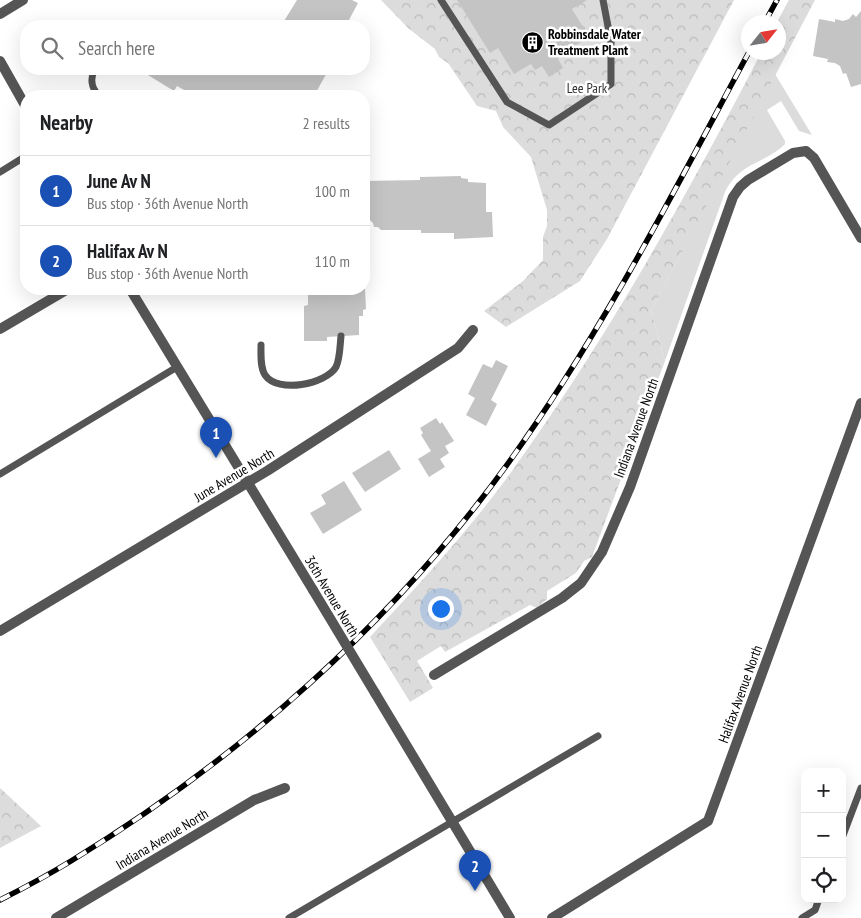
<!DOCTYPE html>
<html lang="en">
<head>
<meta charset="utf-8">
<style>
	:root { --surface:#fff; --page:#f6f6f6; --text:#202124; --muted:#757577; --line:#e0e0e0; --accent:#000 }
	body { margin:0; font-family:"PT Sans Narrow",sans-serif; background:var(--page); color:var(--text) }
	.controls { position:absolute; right:15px; bottom:15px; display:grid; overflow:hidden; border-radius:10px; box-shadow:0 5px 20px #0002 }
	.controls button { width:45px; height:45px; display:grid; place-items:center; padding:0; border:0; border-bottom:1px solid var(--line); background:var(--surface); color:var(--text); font:25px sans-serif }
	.compass { position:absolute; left:741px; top:15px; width:45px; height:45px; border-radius:50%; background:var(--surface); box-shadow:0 5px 20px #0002; rotate:59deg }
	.you { position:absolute; left:440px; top:608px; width:18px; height:18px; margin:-12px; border:4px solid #fff; border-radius:50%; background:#1a73e8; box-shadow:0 0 0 8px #1a73e833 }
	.badge { display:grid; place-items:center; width:32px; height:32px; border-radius:50%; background:var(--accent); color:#fff; font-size:16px; font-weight:700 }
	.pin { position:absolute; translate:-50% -41px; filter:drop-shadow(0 1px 2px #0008) }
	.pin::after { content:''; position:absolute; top:26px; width:18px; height:15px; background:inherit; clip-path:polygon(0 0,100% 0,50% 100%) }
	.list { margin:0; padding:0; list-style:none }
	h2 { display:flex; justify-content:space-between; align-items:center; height:65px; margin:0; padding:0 20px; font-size:21px }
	h2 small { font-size:16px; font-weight:400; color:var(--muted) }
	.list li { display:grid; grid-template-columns:32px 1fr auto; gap:15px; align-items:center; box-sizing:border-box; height:70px; padding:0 20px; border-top:1px solid var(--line) }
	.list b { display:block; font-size:19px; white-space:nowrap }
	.list p { margin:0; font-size:16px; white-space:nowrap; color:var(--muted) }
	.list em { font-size:16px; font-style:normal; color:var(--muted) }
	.icon { flex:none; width:28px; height:28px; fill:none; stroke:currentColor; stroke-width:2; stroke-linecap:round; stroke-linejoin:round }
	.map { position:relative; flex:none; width:861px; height:918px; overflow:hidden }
	.search { position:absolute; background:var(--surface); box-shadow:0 5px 20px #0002; left:20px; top:20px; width:350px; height:55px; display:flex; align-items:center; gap:12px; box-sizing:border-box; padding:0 18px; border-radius:20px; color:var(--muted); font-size:19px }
	.panel { position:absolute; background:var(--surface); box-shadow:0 5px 20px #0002; left:20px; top:90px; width:350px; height:205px; border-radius:20px }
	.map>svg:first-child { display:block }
	.green { fill:#dcdcdc }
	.forest { fill:url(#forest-crowns) }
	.building { fill:#c4c4c4 }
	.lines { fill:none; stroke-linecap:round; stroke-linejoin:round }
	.service { stroke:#555; stroke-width:7 }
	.minor { stroke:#555; stroke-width:10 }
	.tertiary { stroke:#555; stroke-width:10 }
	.rail-casing { stroke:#000; stroke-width:5.5 }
	.rail { stroke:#fff; stroke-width:4; stroke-dasharray:11; stroke-linecap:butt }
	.tertiary-bridge { stroke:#555; stroke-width:10 }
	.labels { text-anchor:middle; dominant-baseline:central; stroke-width:5; stroke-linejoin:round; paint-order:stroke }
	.poi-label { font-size:14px; font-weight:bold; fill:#000; stroke:#fff; text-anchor:start }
	.park-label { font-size:14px; fill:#333; stroke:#fff }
	.street-label { font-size:14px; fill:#000; stroke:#fff }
</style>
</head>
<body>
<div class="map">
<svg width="861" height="918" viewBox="0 0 861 918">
	<defs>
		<pattern id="forest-crowns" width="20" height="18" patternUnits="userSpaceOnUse" patternTransform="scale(1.25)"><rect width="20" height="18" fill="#dcdcdc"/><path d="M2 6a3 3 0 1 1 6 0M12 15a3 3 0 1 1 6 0" fill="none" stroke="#bbb"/></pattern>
	</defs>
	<rect width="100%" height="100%" fill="#fff"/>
	<!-- green -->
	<path class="green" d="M775 74 812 135 799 131 781 101 767 110 785 141V144C765 164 740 162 725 192L665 361 651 311Z"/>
	<!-- forest -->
	<path class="forest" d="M381 0H734L607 239 580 281 506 327 484 311 523 281 543 260V237L547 226V210L531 157 503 127 496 111 477 106 448 63 439 57 435 49 408 28Z
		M789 0H815L651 311 665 361 592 557 584 561 576 573 547 591V599L537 608 530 605 445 652 441 646 417 661 433 688 410 702 370 637C423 580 475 524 519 461 611 332 688 193 761 53L778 52V22H777Z
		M0 788 41 826 0 848Z"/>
	<!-- building -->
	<path class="building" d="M297 0H352L358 3 349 20 352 22 349 26H281Z
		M457 0H587L572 9 589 37 557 57 563 68 549 77 542 66 535 70 531 64 514 74 498 48 490 53Z
		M861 11V84L851 87 846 73 843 74 840 66 835 63 827 62 828 59 813 56 819 19 835 22V19L843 21 849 19 853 14 856 17Z
		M145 69H329L314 96H207L205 95 204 96H195L177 86 174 91 143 72Z
		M461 176V178L468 179V182L486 183V212H492L493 237 454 239V233H421V230H381L378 227H374L373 223 370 220H364V181L420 180V177Z
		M308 289H365L366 309 363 310V316H359V335L327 337V341H304V306L308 305Z
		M496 360 508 366 491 400 497 404 486 426 466 415 475 398 468 394 483 364 492 368Z
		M436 418 440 424 442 422 454 441 445 446 449 453 440 459 445 467 429 477 418 459 431 451 421 435 423 433 420 428Z
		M389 450 401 469 365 492 352 473Z
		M344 481 362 510 323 534 310 513 326 504 321 495Z"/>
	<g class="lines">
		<!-- service -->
		<path class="service" d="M441 0 507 102 549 125 611 84V42L603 0
			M95 69C90 78 91 88 99 96
			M0 172 26 156
			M261 345C261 354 260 367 265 375 278 394 326 384 336 367 340 359 340 345 341 336
			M0 474 177 367
			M842 838 861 788
			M289 918 598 736
			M802 918 815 910 819 899"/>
		<!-- minor -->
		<path class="minor" d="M0 14 23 0
			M0 329 68 289
			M0 631 267 471 458 348 473 330
			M434 675 562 598 581 583 602 552 630 487 733 197 740 187 748 180 793 153 806 151 814 158 861 238
			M56 918 254 800 285 788
			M552 918 708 821 861 403"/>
		<!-- tertiary -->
		<path class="tertiary" d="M0 61 26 107
			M130 289 313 590
			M375 693 510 918"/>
		<defs>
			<path id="rail" d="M765 22 777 0
				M0 900C24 888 48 875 71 861 240 758 393 623 509 462 602 333 674 191 749 52"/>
		</defs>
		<!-- rail casing -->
		<use href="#rail" class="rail-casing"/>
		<!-- rail -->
		<use href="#rail" class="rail"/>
		<!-- tertiary-bridge -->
		<path class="tertiary-bridge" d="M313 590 375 693"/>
	</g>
	<!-- icons -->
	<defs>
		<symbol id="building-disc" viewBox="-11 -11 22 22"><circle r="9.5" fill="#000" stroke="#fff"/><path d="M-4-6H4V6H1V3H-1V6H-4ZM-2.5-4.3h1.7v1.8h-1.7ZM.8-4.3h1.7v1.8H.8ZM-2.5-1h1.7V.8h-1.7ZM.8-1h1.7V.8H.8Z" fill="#fff"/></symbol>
	</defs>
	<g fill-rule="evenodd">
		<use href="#building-disc" x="520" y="30" width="25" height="25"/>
	</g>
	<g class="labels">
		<!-- poi labels -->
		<g class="poi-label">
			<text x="548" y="34">Robbinsdale Water<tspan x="548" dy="16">Treatment Plant</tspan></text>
		</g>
		<!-- park labels -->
		<g class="park-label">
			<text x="587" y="88">Lee Park</text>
		</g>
		<!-- street labels -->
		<g class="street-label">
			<text transform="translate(636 428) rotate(-70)">Indiana Avenue North</text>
			<text transform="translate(234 475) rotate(-31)">June Avenue North</text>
			<text transform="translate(332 596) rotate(59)">36th Avenue North</text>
			<text transform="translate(740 694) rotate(-70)">Halifax Avenue North</text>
			<text transform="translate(162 839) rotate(-31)">Indiana Avenue North</text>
		</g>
	</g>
</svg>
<div class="controls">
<button>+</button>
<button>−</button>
<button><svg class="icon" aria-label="locate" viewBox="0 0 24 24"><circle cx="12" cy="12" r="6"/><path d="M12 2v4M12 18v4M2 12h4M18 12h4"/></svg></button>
</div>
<svg class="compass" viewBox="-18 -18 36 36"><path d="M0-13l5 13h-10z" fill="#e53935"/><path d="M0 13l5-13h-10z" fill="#757577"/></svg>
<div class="you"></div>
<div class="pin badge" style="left:216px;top:458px;background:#1a4fb4">1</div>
<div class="pin badge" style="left:475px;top:891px;background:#1a4fb4">2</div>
<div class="search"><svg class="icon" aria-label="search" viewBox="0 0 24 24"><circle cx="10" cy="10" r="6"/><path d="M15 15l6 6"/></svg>Search here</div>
<section class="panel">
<h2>Nearby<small>2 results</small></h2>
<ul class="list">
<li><span class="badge" style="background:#1a4fb4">1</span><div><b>June Av N</b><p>Bus stop · 36th Avenue North</p></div><em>100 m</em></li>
<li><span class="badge" style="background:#1a4fb4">2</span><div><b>Halifax Av N</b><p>Bus stop · 36th Avenue North</p></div><em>110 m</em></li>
</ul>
</section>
</div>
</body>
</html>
